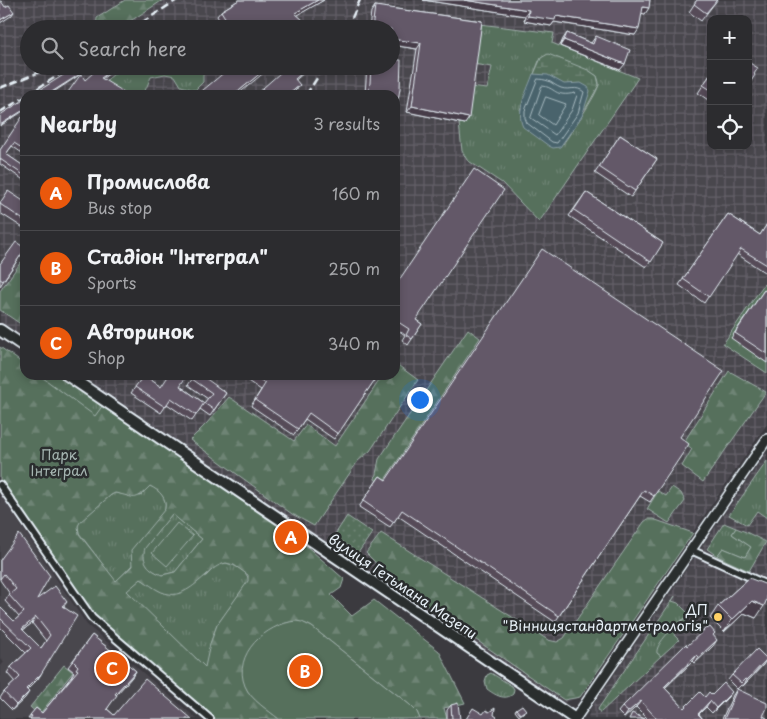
<!DOCTYPE html>
<html lang="en">
<head>
<meta charset="utf-8">
<style>
	:root { --surface:#2c2c2f; --page:#343437; --text:#f1f3f6; --muted:#a6a7aa; --line:#48484b; --accent:#ea580c }
	body { margin:0; font-family:"Playpen Sans",sans-serif; background:var(--page); color:var(--text) }
	.controls { position:absolute; right:15px; top:15px; display:grid; overflow:hidden; border-radius:10px; box-shadow:0 2px 8px #0003 }
	.controls button { width:45px; height:45px; display:grid; place-items:center; padding:0; border:0; border-bottom:1px solid var(--line); background:var(--surface); color:var(--text); font:25px sans-serif }
	.you { position:absolute; left:419px; top:399px; width:18px; height:18px; margin:-12px; border:4px solid #fff; border-radius:50%; background:#1a73e8; box-shadow:0 0 0 8px #1a73e833 }
	.badge { display:grid; place-items:center; width:32px; height:32px; border-radius:50%; background:var(--accent); color:#fff; font-size:16px; font-weight:700 }
	.pin { position:absolute; translate:-50% -50%; border:2px solid #fff; box-shadow:0 1px 5px #0006 }
	.list { margin:0; padding:0; list-style:none }
	h2 { display:flex; justify-content:space-between; align-items:center; height:65px; margin:0; padding:0 20px; font-size:21px }
	h2 small { font-size:16px; font-weight:400; color:var(--muted) }
	.list li { display:grid; grid-template-columns:32px 1fr auto; gap:15px; align-items:center; box-sizing:border-box; height:75px; padding:0 20px; border-top:1px solid var(--line) }
	.list b { display:block; font-size:19px; white-space:nowrap }
	.list p { margin:0; font-size:16px; white-space:nowrap; color:var(--muted) }
	.list em { font-size:16px; font-style:normal; color:var(--muted) }
	.icon { flex:none; width:28px; height:28px; fill:none; stroke:currentColor; stroke-width:2; stroke-linecap:round; stroke-linejoin:round }
	.map { position:relative; flex:none; width:767px; height:719px; overflow:hidden }
	.search { position:absolute; background:var(--surface); box-shadow:0 2px 8px #0003; left:20px; top:20px; width:380px; height:55px; display:flex; align-items:center; gap:12px; box-sizing:border-box; padding:0 18px; border-radius:28px; color:var(--muted); font-size:19px }
	.panel { position:absolute; background:var(--surface); box-shadow:0 2px 8px #0003; left:20px; top:90px; width:380px; height:290px; border-radius:15px }
	.map>svg:first-child { display:block }
	.built { fill:#4a464e }
	.industrial { fill:url(#industrial-grid); fill-rule:evenodd }
	.grass { fill:url(#grass-tufts); stroke:#9fb0aa; fill-rule:evenodd }
	.forest { fill:url(#forest-firs); stroke:#9fb0aa; fill-rule:evenodd }
	.wetland { fill:url(#wetland-marsh); stroke:#9fb0aa }
	.garden { fill:url(#garden-dots); stroke:#9fb0aa }
	.pitch { fill:#566f5c; stroke:#9fb0aa }
	.water { fill:#48646c; stroke:#889ca4 }
	.lines { fill:none; stroke-linecap:round; stroke-linejoin:round }
	.shore { stroke:#a8b9c0; stroke-width:1 }
	.street-casing { stroke:#e8f1f8; stroke-width:10 }
	.secondary-casing { stroke:#e8f1f8; stroke-width:12 }
	.primary-casing { stroke:#e8f1f8; stroke-width:14 }
	.street { stroke:#2a2d2e; stroke-width:6 }
	.secondary { stroke:#2a2d2e; stroke-width:9 }
	.primary { stroke:#2a2d2e; stroke-width:10 }
	.rail { stroke:#e8f1f8; stroke-width:2.5; stroke-dasharray:8 4; stroke-linecap:butt }
	.wall { fill:#564c59; stroke:#e8f1f8; fill-rule:evenodd }
	.shaded-wall { fill:#463e48; stroke:#e8f1f8 }
	.building { fill:#645867; stroke:#e8f1f8; fill-rule:evenodd }
	.poi-dot { fill:#ffd166; stroke:#2a2d2e; stroke-width:2 }
	.labels { text-anchor:middle; dominant-baseline:central; stroke-width:5; stroke-linejoin:round; paint-order:stroke }
	.park-label { font-size:14px; fill:#a6b6b2; stroke:#2a2d2e }
	.street-label { font-size:14px; fill:#e8f1f8; stroke:#2a2d2e }
	.poi-label { font-size:14px; fill:#e8f1f8; stroke:#2a2d2e; text-anchor:end }
</style>
</head>
<body>
<div class="map">
<svg width="767" height="719" viewBox="0 0 767 719">
	<defs>
		<pattern id="industrial-grid" width="8" height="8" patternUnits="userSpaceOnUse" patternTransform="scale(1.25)"><rect width="8" height="8" fill="#4a464e"/><path d="M0 4h8M4 0v8" fill="none" stroke="#646168"/></pattern>
		<pattern id="grass-tufts" width="24" height="20" patternUnits="userSpaceOnUse" patternTransform="scale(1.25)"><rect width="24" height="20" fill="#566f5c"/><path d="M3 7l-1-3M5 7V3M7 7l1-3M15 17l-1-3M17 17v-4M19 17l1-3" fill="none" stroke="#6e8474"/></pattern>
		<pattern id="forest-firs" width="22" height="20" patternUnits="userSpaceOnUse" patternTransform="scale(1.25)"><rect width="22" height="20" fill="#566f5c"/><path d="M5 1l3.5 6h-7zM16 11l3.5 6h-7z" fill="#6e8474"/></pattern>
		<pattern id="wetland-marsh" width="20" height="14" patternUnits="userSpaceOnUse" patternTransform="scale(1.25)"><rect width="20" height="14" fill="#566f5c"/><path d="M1 5h8M5 5V1M11 12h8M15 12V8" fill="none" stroke="#6e8474"/></pattern>
		<pattern id="garden-dots" width="8" height="8" patternUnits="userSpaceOnUse" patternTransform="scale(1.25)"><rect width="8" height="8" fill="#566f5c"/><path d="M2 2h.1M6 6h.1" fill="none" stroke="#6e8474" stroke-width="1.8" stroke-linecap="round"/></pattern>
	</defs>
	<rect width="100%" height="100%" fill="#3b3a3f"/>
	<filter id="ink" filterUnits="userSpaceOnUse"><feTurbulence type="fractalNoise" baseFrequency=".02" numOctaves="2"/><feDisplacementMap in="SourceGraphic" scale="10" xChannelSelector="R" yChannelSelector="G"/><feConvolveMatrix kernelMatrix="1 2 1 2 8 2 1 2 1" color-interpolation-filters="sRGB"/></filter>
	<g filter="url(#ink)">
		<!-- built -->
		<path class="built" d="M0 494 87 625 197 719H0V667L4 662 0 658Z"/>
		<!-- industrial -->
		<path class="industrial" d="M0 0H767V287L764 284 723 344 767 373V424L580 697 563 703 78 375H395V95H25V339L0 322ZM711 19H748V146H711ZM29 29H391V66H29Z
			M767 452V719H589L588 717 590 710Z"/>
		<!-- grass -->
		<path class="grass" d="M479 24 554 33 552 43 638 78 539 222 502 183 467 160 462 151 459 123H465L470 87 487 89 492 67 473 64ZM539 61 588 70 597 76C598 79 599 81 599 84 598 93 570 134 563 144L520 110Z
			M124 66H211V67L203 74V82L195 90 181 86 175 76 165 74 151 77 144 93V95H122L103 83Z
			M764 284 767 287V373L723 344Z
			M39 375H57L103 405 95 417Z
			M767 461V518L757 511 747 525 729 515Z
			M150 486C160 490 167 498 165 509L132 565 116 582 79 533 78 526 79 522 111 495 115 493 140 496Z
			M172 514 202 539 175 572 162 575C149 570 141 562 144 548Z
			M724 523 736 528 732 534 751 547 745 557 723 548 717 556 707 549Z
			M226 563C236 566 247 570 249 581L217 625 210 644 206 668 126 591 141 579 164 593 206 576 217 565Z
			M675 596 672 601 678 603 690 615 681 621 657 653 661 656 600 713 598 709Z
			M491 673 512 686 514 689 513 694C505 701 495 695 487 689L485 681 487 675Z"/>
		<!-- forest -->
		<path class="forest" d="M125 0H163L118 29H96L97 18Z
			M21 262 25 264V327L0 310V291Z
			M468 329 480 338 382 484 375 479 379 459Z
			M0 347 25 365V375H39L95 416 103 405 288 530 344 579 341 588 331 595 352 616 374 600 439 651 465 703 444 708 447 719H420L417 712 410 705 312 627C294 616 278 624 263 636 260 639 255 643 252 646 245 654 243 678 246 687 248 697 271 712 279 719H210L92 618 0 484ZM150 486C160 491 167 498 165 509L131 550 132 566 116 581 79 534 78 526 80 522 111 495 115 493C137 497 133 503 150 486ZM172 514 202 539 175 572 162 575C149 570 141 562 145 548ZM226 563 234 565 248 575V581L217 625 210 644 205 667 127 591 141 579C149 584 159 593 169 594 182 597 197 583 206 575 213 569 217 565 226 563Z
			M395 363 418 380 370 451 358 461 314 526 292 514 190 440 207 423 229 397 294 441 306 425 335 446 383 375H395Z
			M729 371 766 392 703 482 682 466 692 449 684 442Z
			M672 487 681 493 685 501 669 523 647 509 658 491 666 496Z
			M648 519H653L693 533 580 697 564 700 381 575 375 562 366 553 381 533 548 640 557 642 564 638 644 522Z
			M736 528 746 532 766 542 749 571 717 556 723 548 745 557 751 547 732 534Z
			M684 619 687 622 675 632 674 635 679 640 661 656 657 653C655 644 676 624 684 619Z
			M64 665 73 672 39 715 30 707Z"/>
		<!-- wetland -->
		<path class="wetland" d="M548 54 588 70 597 76 599 85 586 108 577 110 534 74 541 58Z"/>
		<!-- garden -->
		<path class="garden" d="M347 516 372 533 358 553 334 536Z"/>
		<!-- pitch -->
		<path class="pitch" d="M177 523 193 536 167 566 152 553Z
			M296 621 302 622 312 627 410 705 417 712 420 719H279C268 710 251 700 245 686 232 654 266 624 296 621Z"/>
		<!-- water -->
		<path class="water" d="M533 74 548 75 564 84 581 83 588 87 590 91 582 116 560 147 553 148 549 146 523 127C515 111 528 89 533 74Z"/>
		<g class="lines">
			<!-- shore -->
			<path class="shore" d="M538 79C552 80 551 84 561 88 570 91 576 85 584 92L578 113 557 143 552 142 527 123 525 118V111Z
				M542 86C556 87 554 98 575 93L577 95 572 110 555 135 531 118Z
				M546 97 566 104 553 125 539 115Z"/>
			<defs>
				<path id="street" d="M0 485 92 618 210 719
					M691 550 767 585"/>
				<path id="secondary" d="M575 719 767 439"/>
				<path id="primary" d="M0 330 25 347
					M67 375 575 719"/>
			</defs>
			<!-- street casing -->
			<use href="#street" class="street-casing"/>
			<!-- secondary casing -->
			<use href="#secondary" class="secondary-casing"/>
			<!-- primary casing -->
			<use href="#primary" class="primary-casing"/>
			<!-- street -->
			<use href="#street" class="street"/>
			<!-- secondary -->
			<use href="#secondary" class="secondary"/>
			<!-- primary -->
			<use href="#primary" class="primary"/>
			<!-- rail -->
			<path class="rail" d="M132 29 177 0
				M347 29 360 0
				M0 88 55 66
				M27 95 73 66
				M306 95 325 66
				M0 112 25 97"/>
		</g>
		<!-- wall -->
		<path class="wall" d="M239 0H324L297 15 313 29H224L217 16 221 11Z
			M423 0H650L645 14 642 13 635 35 554 22 551 26 524 21 525 16Z
			M697 0H717L701 21 689 12Z
			M375 6 482 21 465 124 407 112 417 49 391 45V29H369L371 12Z
			M567 33 591 43 596 36 620 70 560 46 563 39Z
			M367 66H391L395 95H365Z
			M711 73V102L698 93Z
			M25 119V155L12 146 6 154 25 167V181L0 164V150Z
			M620 135 657 159 631 197 595 173Z
			M586 192 663 243 646 267 569 216Z
			M0 202H25V229L0 213Z
			M728 214 760 235 767 224V274L737 254 704 303 679 285Z
			M25 249 0 286V264Z
			M395 286 416 320 422 324 408 345 402 340 405 335 395 328Z
			M764 290 767 292V363L731 338Z
			M144 375 161 387 180 386 204 403 208 399 188 385 195 375 226 393 210 416 200 409 192 421 167 404 161 413 131 393Z
			M239 375H378L334 439 305 419 294 435 251 406 261 390Z
			M680 437 654 496 650 502 640 496 555 622 398 516 390 527 359 507 380 476 386 480Z
			M0 560 37 599 67 602 63 607 41 674 37 680 27 690 25 698 12 710 0 698 4 692 15 682 7 673 11 667 26 653 0 627V607L14 621 19 617 5 601 10 594 0 580ZM32 623 46 641 41 648 23 630Z
			M749 578 756 618 744 613 724 632 710 618 718 606Z
			M92 635 136 671 131 678 116 694 107 709 114 715 192 719H28L36 708 42 713 72 676V675L74 672 68 667Z
			M713 636V646L695 663 693 661 665 688 684 708 705 697 712 695 728 697 712 713 706 707 699 714 703 719H648L636 707 624 718 618 712 622 707Z
			M763 665 743 686 741 685 737 689 728 680 732 675Z
			M737 689 763 716 767 719H722L733 695Z
			M451 705 460 719H447V710Z
			M516 709 524 712 519 716 515 711Z"/>
		<!-- shaded-wall -->
		<path class="shaded-wall" d="M318 0H324L291 19 295 13Z
			M423 0H464L529 10 525 16Z
			M643 7 649 8 645 14 639 13Z
			M14 12 11 16 0 23V20Z
			M528 16H556L639 29 635 35 554 22 551 26 524 21Z
			M391 39 421 43 417 49 391 45Z
			M564 40 625 64 620 70 560 46Z
			M118 66H120L99 81 101 78Z
			M269 66H272L237 95H234Z
			M310 66H312L291 84 295 79Z
			M80 74 78 76 49 95H47Z
			M300 85 296 90 291 95H288Z
			M412 106 469 118 465 124 407 112Z
			M25 109V110L0 126V125Z
			M752 601 764 606 756 618 744 613 724 632 732 620Z
			M36 617 32 623 18 634 22 629Z
			M717 640 713 646 695 663 699 657Z
			M697 655 693 661 660 692 664 687Z
			M767 659 763 665 743 686 747 680Z
			M136 671 131 678 111 701 115 694Z
			M41 674 37 680 22 695 26 689Z
			M29 692 25 698 12 710 16 705Z
			M732 692 728 697 712 713 716 708Z
			M641 701 636 707 624 718 628 712Z
			M710 701 706 707 694 719 698 714Z"/>
		<!-- building -->
		<path class="building" d="M239 0H318L295 13 313 29H276L274 25 268 29H232L221 11Z
			M464 0H650L649 8 643 7 639 29 556 16 555 20 528 16 529 10Z
			M697 0H717L706 13 694 4Z
			M0 1H1L5 7 9 5 14 12 0 20Z
			M375 6 482 21 469 118 412 106 421 43 391 39V29H372Z
			M567 33 593 44 596 36 630 50 625 64 564 40Z
			M391 60H401L400 89 395 117V95H368L370 83 371 66H391Z
			M748 62 758 68 754 74 755 75 748 86Z
			M101 66H118L101 78 129 95H66L81 74 85 80Z
			M232 66H269L234 95H197Z
			M288 66H310L295 79 300 85 288 95H255Z
			M76 67 80 74 47 95H32Z
			M711 74V90L703 85Z
			M25 99V109L0 125V115Z
			M22 117 25 119V150L14 143 6 154 25 167V176L0 159V150Z
			M620 135 657 159 635 191 599 167Z
			M474 169 504 190 416 320 422 324 412 339 406 335 409 329 395 320V286Z
			M8 191 25 202V221L0 204V203Z
			M586 192 663 243 651 262 574 210Z
			M728 214 760 235 767 224V265L741 249 709 297 683 279Z
			M16 242 25 248V249L3 281 0 279V264Z
			M542 249 724 371 680 437 689 444 654 496 644 490 559 616 402 510 394 522 363 501 380 476 386 480Z
			M764 290 767 292V354L735 333Z
			M144 375 161 387 169 375H187L180 386 204 403 196 415 171 398 165 407 135 387Z
			M195 375H201L226 393 214 410 204 403 212 393 192 379Z
			M252 375H378L338 434 309 413 298 429 255 400 265 384Z
			M19 534 50 576 37 599 55 586 67 602 62 606 77 616 41 674 26 689 29 692 16 705 4 692 20 677 11 667 31 648 0 618V607L14 621 24 612 9 595 16 589 4 574 0 579V560ZM36 617 50 635 41 648 22 629Z
			M749 578 767 585V599L764 606 752 601 732 620 718 606Z
			M710 627 715 633 713 635 717 640 699 657 697 655 664 687 684 708 700 692 705 697 709 692 712 695 724 683 732 692 716 708 710 701 698 714 703 719H657L641 701 628 712 622 707 686 644 687 646 706 628 707 629Z
			M92 635 136 671 115 694 117 695 107 709 114 715 145 679 192 719H30L32 716 30 715 36 708 42 713 78 670 76 669 78 666 73 661Z
			M757 649 767 659 747 680 745 679 741 683 732 675Z
			M737 689 767 703V708L763 716 767 718V719H724Z
			M458 703 460 719H452L451 705Z
			M522 705 526 710 520 714 516 709Z
			M473 708 483 714 486 710 489 712 495 708 494 715 497 717 496 719H466Z
			M632 713 645 719H629Z"/>
	</g>
	<!-- markers -->
	<circle class="poi-dot" cx="718" cy="617" r="5"/>
	<g class="labels">
		<!-- park labels -->
		<g class="park-label">
			<text x="59" y="454">Парк<tspan x="59" dy="16">Інтеграл</tspan></text>
		</g>
		<!-- street labels -->
		<g class="street-label">
			<text transform="translate(403 586) rotate(34)">вулиця Гетьмана Мазепи</text>
		</g>
		<!-- poi labels -->
		<g class="poi-label">
			<text x="708" y="609">ДП<tspan x="708" dy="16">"Вінницястандартметрологія"</tspan></text>
		</g>
	</g>
</svg>
<div class="controls">
<button>+</button>
<button>−</button>
<button><svg class="icon" aria-label="locate" viewBox="0 0 24 24"><circle cx="12" cy="12" r="6"/><path d="M12 2v4M12 18v4M2 12h4M18 12h4"/></svg></button>
</div>
<div class="you"></div>
<div class="pin badge" style="left:291px;top:537px">A</div>
<div class="pin badge" style="left:305px;top:671px">B</div>
<div class="pin badge" style="left:112px;top:668px">C</div>
<div class="search"><svg class="icon" aria-label="search" viewBox="0 0 24 24"><circle cx="10" cy="10" r="6"/><path d="M15 15l6 6"/></svg>Search here</div>
<section class="panel">
<h2>Nearby<small>3 results</small></h2>
<ul class="list">
<li><span class="badge">A</span><div><b>Промислова</b><p>Bus stop</p></div><em>160 m</em></li>
<li><span class="badge">B</span><div><b>Стадіон &quot;Інтеграл&quot;</b><p>Sports</p></div><em>250 m</em></li>
<li><span class="badge">C</span><div><b>Авторинок</b><p>Shop</p></div><em>340 m</em></li>
</ul>
</section>
</div>
</body>
</html>
